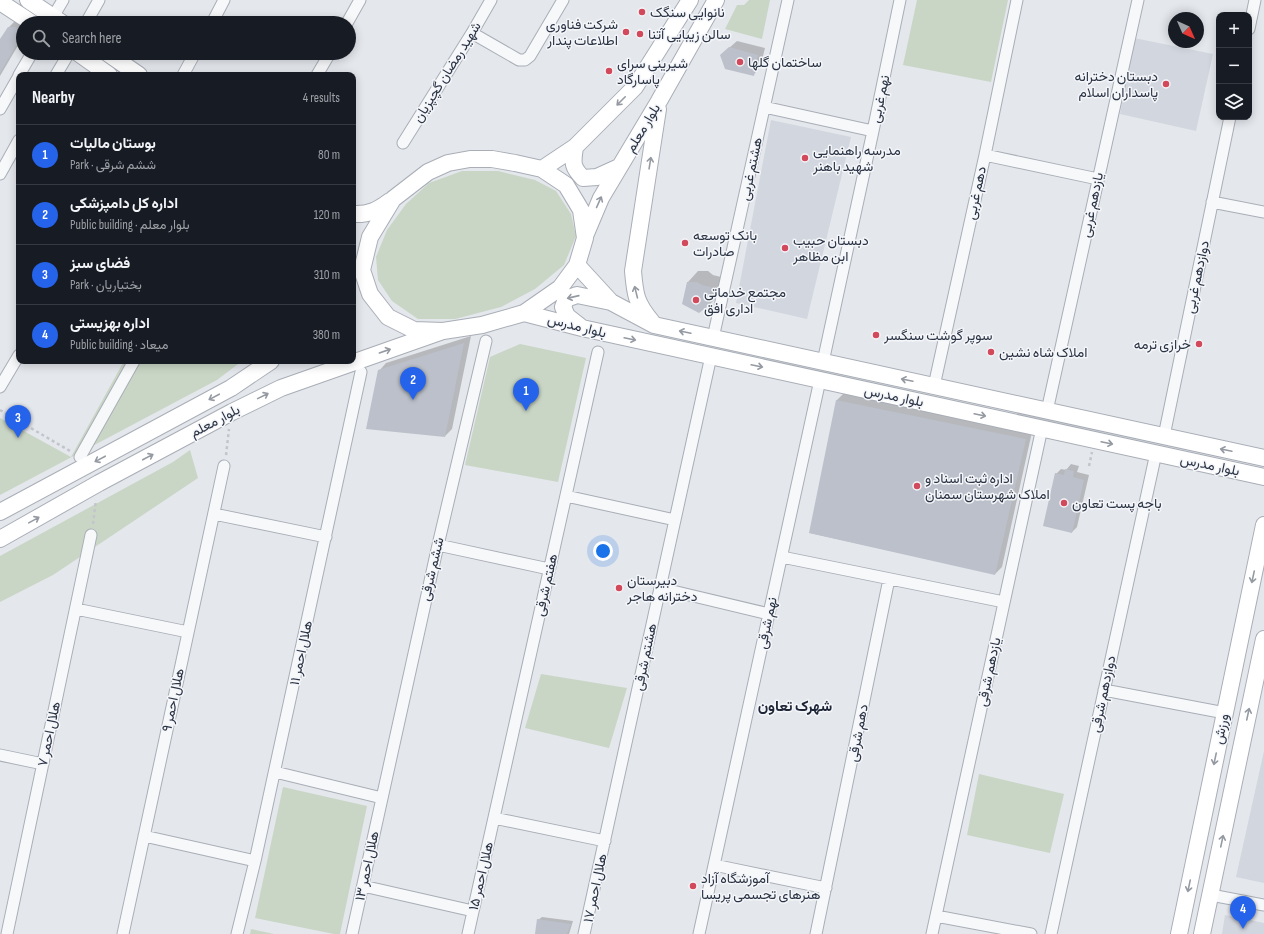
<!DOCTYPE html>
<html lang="en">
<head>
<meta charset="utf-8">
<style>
	:root { --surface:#171b24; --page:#242831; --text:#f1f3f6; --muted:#9ea1a6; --line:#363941; --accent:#2563eb }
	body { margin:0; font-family:"Sofia Sans Condensed",Vazirmatn,sans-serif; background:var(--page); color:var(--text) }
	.controls { position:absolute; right:12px; top:12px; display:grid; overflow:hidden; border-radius:8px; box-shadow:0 2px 10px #0003 }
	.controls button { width:36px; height:36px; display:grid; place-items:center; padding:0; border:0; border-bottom:1px solid var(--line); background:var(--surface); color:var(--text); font:20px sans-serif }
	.compass { position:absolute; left:1168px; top:12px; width:36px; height:36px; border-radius:50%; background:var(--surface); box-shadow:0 2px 10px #0003; rotate:135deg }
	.you { position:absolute; left:603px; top:551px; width:14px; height:14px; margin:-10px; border:3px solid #fff; border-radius:50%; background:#1a73e8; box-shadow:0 0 0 6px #1a73e833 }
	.badge { display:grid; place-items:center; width:26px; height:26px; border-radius:50%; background:var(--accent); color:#fff; font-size:13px; font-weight:700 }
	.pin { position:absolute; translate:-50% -33px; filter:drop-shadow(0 1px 2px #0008) }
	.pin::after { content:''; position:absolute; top:21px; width:14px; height:12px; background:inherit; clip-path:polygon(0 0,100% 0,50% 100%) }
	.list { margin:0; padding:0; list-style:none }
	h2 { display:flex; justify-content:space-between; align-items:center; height:52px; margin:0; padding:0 16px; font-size:17px }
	h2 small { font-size:13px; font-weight:400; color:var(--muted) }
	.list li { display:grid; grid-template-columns:26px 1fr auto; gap:12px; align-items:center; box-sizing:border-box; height:60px; padding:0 16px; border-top:1px solid var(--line) }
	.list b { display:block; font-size:15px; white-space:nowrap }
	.list p { margin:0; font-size:13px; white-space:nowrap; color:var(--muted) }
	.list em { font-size:13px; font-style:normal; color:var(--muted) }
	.icon { flex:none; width:22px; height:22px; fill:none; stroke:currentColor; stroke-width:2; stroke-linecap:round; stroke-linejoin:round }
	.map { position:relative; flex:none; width:1264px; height:934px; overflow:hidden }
	.search { position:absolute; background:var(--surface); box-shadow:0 2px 10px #0003; left:16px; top:16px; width:340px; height:44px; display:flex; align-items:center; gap:10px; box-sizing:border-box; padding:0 14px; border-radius:22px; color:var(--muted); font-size:15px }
	.panel { position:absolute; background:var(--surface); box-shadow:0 2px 10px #0003; left:16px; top:72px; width:340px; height:292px; border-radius:8px }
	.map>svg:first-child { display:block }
	.built { fill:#d2d6de }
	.green { fill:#c9d6c5 }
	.shadow { fill:#0003 }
	.building { fill:#bbc0ca }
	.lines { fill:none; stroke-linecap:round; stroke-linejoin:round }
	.street-casing { stroke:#a9aeb7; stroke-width:13 }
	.secondary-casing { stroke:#a9aeb7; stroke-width:18 }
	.path { stroke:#c2c5cb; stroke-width:2.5; stroke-dasharray:3 3; stroke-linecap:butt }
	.street { stroke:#f7f8fa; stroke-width:11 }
	.secondary { stroke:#fff; stroke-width:16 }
	.oneway { stroke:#959aa2 }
	.poi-dot { fill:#d1495b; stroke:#f4f6f9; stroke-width:1.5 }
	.labels { text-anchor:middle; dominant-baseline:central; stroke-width:3; stroke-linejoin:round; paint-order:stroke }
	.poi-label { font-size:14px; fill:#2b3445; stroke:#f4f6f9; text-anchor:start }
	.street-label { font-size:14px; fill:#2b3445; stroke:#f4f6f9 }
	.neighbourhood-label { font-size:15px; font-weight:bold; fill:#1d2536; stroke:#f4f6f9 }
</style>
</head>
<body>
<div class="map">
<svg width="1264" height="934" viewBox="0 0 1264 934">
	<rect width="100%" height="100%" fill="#e4e7ec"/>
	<!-- built -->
	<path class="built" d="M1134 38 1213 54 1196 131 1120 114Z
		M771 120 851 137 807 319 736 303Z
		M1264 751V883L1236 877Z
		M1225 915 1264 923V934H1222Z"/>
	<!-- green -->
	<path class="green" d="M749 0H770L762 39 725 29 737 5H744Z
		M917 0H1008L991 82 903 65Z
		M462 171H498L535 180 556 191 571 214 576 236 564 265 535 289 501 307 455 319H418L392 301 378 280 376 257 387 230 406 204 429 183Z
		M520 344 586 358 558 482 465 465 490 357Z
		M124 361H242L217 380 0 495V418L71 457Z
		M190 450 198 478 53 575 0 602V556L173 462Z
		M541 674 627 688 609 748 525 728Z
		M979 774 1064 794 1050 853 967 835Z
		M283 787 367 806 340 934H334L255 918Z
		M251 929 274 934H250Z"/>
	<!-- shadow -->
	<path class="shadow" d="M16 20 23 23V37L0 76V41L8 28Z
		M737 41 765 48 760 68 753 75 729 48Z
		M698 271H708L713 275 721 277 719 295 708 306 688 282Z
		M471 336 452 429 445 436 379 371 386 363Z
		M844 393 1032 432 1002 567 995 574 810 533 837 400Z
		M1071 464 1079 466 1077 472 1089 475 1077 527 1072 532 1056 474 1061 469 1066 470Z
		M542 917 573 921 569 934H536L538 920Z"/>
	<!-- building -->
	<path class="building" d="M8 27H16L22 35 0 73V39Z
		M729 47 758 55 754 76 725 69 720 55Z
		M687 282H697L702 285 711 287 708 306 699 313 682 304Z
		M464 343 445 437 366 429 378 370Z
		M836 400 1026 439 995 575 809 533Z
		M1065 469 1074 471 1073 477 1084 480 1072 533 1043 526 1055 473 1064 475Z
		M537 919 571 924 567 934H535Z"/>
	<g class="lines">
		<defs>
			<path id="street" d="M53 17 63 0
				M86 23 99 0
				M212 23 224 0
				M347 23 360 0
				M1249 29 1255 0
				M472 33 519 60H525L530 56 563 0
				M19 75 32 53
				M56 75 69 53
				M183 75 195 53
				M317 75 330 53
				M764 107 873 131
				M0 109 19 76
				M403 143 472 33 491 0
				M985 155 1098 179
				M0 174 19 140
				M1212 202 1264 212
				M713 338 788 0
				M823 362 873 131 900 0
				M934 386 985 155 1017 0
				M0 387 19 355
				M1047 411 1138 0
				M1164 436 1230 117
				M80 457 134 361
				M566 496 675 520
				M214 514 326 537
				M438 545 549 569
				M782 557 1004 602
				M660 588 769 614
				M76 609 188 632
				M1104 690 1225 713
				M0 755 43 764
				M275 772 382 798
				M494 818 605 841
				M144 836 255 861
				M714 865 826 888
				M363 886 473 911
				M1211 895 1264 905
				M936 916 1031 934
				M7 934 91 535
				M123 934 224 466
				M237 934 255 861 361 372
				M352 934 438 545 486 341
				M468 934 598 352
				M584 934 711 356
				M699 934 820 380
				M816 934 889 579
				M932 934 1042 428
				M1051 934 1156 453"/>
			<path id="secondary" d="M28 0 62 23
				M0 2 32 23
				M78 53 109 75
				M107 53 139 75
				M575 147C573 162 571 166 583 178L597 177 619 167
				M542 169 575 147 635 87 690 0
				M353 214C369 215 378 210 390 201
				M585 236 601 198 659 101 716 0
				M577 265 611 302 654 325 1264 458
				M524 313 582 328 1264 477
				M652 322C636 303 635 295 633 271L658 109
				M581 327 567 316 563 307 566 299 577 295 611 302
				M0 512 231 388 271 361
				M0 539 99 483 232 412 281 388 443 331 482 325 524 313 560 288 577 265 585 238 581 210 566 185 542 169 515 163 492 159H470L448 163 428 172 393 199 370 237 362 270 370 294 388 317 414 330 443 331
				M1179 934 1264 525
				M1202 934 1264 639"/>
		</defs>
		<!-- street casing -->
		<use href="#street" class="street-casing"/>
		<!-- secondary casing -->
		<use href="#secondary" class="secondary-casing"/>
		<!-- path -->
		<path class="path" d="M0 410 70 451
			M226 455 229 429
			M1089 466 1092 452
			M93 524 96 500"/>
		<!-- street -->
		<use href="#street" class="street"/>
		<!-- secondary -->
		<use href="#secondary" class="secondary"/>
	</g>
	<!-- one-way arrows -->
	<defs><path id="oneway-shaft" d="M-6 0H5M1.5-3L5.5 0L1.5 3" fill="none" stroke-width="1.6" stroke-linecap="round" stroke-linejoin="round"/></defs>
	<g class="oneway">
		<use href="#oneway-shaft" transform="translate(621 101) rotate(135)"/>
		<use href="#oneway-shaft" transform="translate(650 163) rotate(-81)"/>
		<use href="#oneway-shaft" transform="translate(599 202) rotate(-66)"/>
		<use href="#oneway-shaft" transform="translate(636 292) rotate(-104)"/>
		<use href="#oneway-shaft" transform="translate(573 297) rotate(167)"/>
		<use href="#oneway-shaft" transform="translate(685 332) rotate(-168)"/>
		<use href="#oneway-shaft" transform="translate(630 339) rotate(12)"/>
		<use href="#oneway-shaft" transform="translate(385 351) rotate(-19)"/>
		<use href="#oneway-shaft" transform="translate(757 366) rotate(12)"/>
		<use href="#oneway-shaft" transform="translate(907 380) rotate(-168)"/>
		<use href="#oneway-shaft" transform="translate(263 396) rotate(-26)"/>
		<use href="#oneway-shaft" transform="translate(214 397) rotate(152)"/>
		<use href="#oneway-shaft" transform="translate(980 415) rotate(12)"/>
		<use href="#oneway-shaft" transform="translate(1107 443) rotate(12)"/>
		<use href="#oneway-shaft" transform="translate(1226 450) rotate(-168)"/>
		<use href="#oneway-shaft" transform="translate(148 457) rotate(-28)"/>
		<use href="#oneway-shaft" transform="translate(100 459) rotate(152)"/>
		<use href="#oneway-shaft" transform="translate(34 520) rotate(-29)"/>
		<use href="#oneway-shaft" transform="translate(1253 577) rotate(102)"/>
		<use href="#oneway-shaft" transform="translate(1248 714) rotate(-78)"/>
		<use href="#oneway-shaft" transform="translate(1215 759) rotate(102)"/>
		<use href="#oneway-shaft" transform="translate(1222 841) rotate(-78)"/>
		<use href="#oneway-shaft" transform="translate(1189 886) rotate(102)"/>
	</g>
	<!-- markers -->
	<g class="poi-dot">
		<circle cx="642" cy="12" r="4"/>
		<circle cx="626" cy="32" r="4"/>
		<circle cx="640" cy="34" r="4"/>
		<circle cx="740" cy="62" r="4"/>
		<circle cx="609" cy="71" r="4"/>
		<circle cx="1166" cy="84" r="4"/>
		<circle cx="805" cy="158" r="4"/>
		<circle cx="685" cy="243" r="4"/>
		<circle cx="785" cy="248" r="4"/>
		<circle cx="696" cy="300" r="4"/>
		<circle cx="876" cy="335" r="4"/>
		<circle cx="1199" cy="344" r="4"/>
		<circle cx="991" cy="352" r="4"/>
		<circle cx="917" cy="486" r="4"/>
		<circle cx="1064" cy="503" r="4"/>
		<circle cx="619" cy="588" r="4"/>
		<circle cx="693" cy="886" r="4"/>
	</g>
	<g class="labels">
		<!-- poi labels -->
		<g class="poi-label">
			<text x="650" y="12">نانوایی سنگک</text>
			<text x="618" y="24" text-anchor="end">شرکت فناوری<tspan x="618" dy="16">اطلاعات پندار</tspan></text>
			<text x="648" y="34">سالن زیبایی آتنا</text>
			<text x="748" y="62">ساختمان گلها</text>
			<text x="617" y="63">شیرینی سرای<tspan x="617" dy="16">پاسارگاد</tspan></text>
			<text x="1158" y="76" text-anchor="end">دبستان دخترانه<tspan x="1158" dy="16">پاسداران اسلام</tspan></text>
			<text x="813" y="150">مدرسه راهنمایی<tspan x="813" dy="16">شهید باهنر</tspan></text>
			<text x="693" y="235">بانک توسعه<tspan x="693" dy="16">صادرات</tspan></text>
			<text x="793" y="240">دبستان حبیب<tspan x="793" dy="16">ابن مظاهر</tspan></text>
			<text x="704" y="292">مجتمع خدماتی<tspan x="704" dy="16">اداری افق</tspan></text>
			<text x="884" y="335">سوپر گوشت سنگسر</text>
			<text x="1191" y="344" text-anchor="end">خرازی ترمه</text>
			<text x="999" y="352">املاک شاه نشین</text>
			<text x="925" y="478">اداره ثبت اسناد و<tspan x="925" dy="16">املاک شهرستان سمنان</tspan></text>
			<text x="1072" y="503">باجه پست تعاون</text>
			<text x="627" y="580">دبیرستان<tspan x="627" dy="16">دخترانه هاجر</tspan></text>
			<text x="701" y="878">آموزشگاه آزاد<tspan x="701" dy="16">هنرهای تجسمی پریسا</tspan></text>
		</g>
		<!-- street labels -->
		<g class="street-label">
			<text transform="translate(447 72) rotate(-58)">شهید رمضان گچپزیان</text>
			<text transform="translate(880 99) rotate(-78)">نهم غربی</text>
			<text transform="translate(643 128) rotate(-59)">بلوار معلم</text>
			<text transform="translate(751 169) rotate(-78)">هشتم غربی</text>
			<text transform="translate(976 193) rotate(-78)">دهم غربی</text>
			<text transform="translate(1092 205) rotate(-78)">یازدهم غربی</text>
			<text transform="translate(1197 277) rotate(-78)">دوازدهم غربی</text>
			<text transform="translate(577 326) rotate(14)">بلوار مدرس</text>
			<text transform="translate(894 396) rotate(12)">بلوار مدرس</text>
			<text transform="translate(215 421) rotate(-28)">بلوار معلم</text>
			<text transform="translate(1210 465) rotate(12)">بلوار مدرس</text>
			<text transform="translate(432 569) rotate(-77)">ششم شرقی</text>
			<text transform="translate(546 585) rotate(-77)">هفتم شرقی</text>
			<text transform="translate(767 623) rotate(-78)">نهم شرقی</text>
			<text transform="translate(301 653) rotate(-78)">هلال احمر ۱۱</text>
			<text transform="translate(645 657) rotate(-78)">هشتم شرقی</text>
			<text transform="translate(989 672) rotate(-78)">یازدهم شرقی</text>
			<text transform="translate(1103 694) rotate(-78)">دوازدهم شرقی</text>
			<text transform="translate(173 700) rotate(-78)">هلال احمر ۹</text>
			<text transform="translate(1221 729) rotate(-78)">ورزش</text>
			<text transform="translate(858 733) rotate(-79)">دهم شرقی</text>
			<text transform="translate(49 734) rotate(-78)">هلال احمر ۷</text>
			<text transform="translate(367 866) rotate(-78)">هلال احمر ۱۳</text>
			<text transform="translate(481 876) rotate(-77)">هلال احمر ۱۵</text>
			<text transform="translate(595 888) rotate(-78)">هلال احمر ۱۷</text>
		</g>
		<!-- neighbourhood labels -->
		<g class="neighbourhood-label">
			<text x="795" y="706">شهرک تعاون</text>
		</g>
	</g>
</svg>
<div class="controls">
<button>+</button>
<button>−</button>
<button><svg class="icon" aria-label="layers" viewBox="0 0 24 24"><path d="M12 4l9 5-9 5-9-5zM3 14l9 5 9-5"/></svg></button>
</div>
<svg class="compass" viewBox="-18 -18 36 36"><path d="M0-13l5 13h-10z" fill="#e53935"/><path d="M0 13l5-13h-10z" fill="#9ea1a6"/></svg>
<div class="you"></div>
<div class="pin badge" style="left:526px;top:411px">1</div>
<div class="pin badge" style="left:413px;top:400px">2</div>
<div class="pin badge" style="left:18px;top:438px">3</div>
<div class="pin badge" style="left:1243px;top:929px">4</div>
<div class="search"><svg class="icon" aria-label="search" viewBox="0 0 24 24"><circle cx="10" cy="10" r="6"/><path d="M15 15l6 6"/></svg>Search here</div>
<section class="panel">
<h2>Nearby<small>4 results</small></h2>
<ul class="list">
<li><span class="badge">1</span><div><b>بوستان مالیات</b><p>Park · ششم شرقی</p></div><em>80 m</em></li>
<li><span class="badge">2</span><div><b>اداره کل دامپزشکی</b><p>Public building · بلوار معلم</p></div><em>120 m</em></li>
<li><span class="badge">3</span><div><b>فضای سبز</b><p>Park · بختیاریان</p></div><em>310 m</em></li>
<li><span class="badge">4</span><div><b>اداره بهزیستی</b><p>Public building · میعاد</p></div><em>380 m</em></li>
</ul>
</section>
</div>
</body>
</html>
